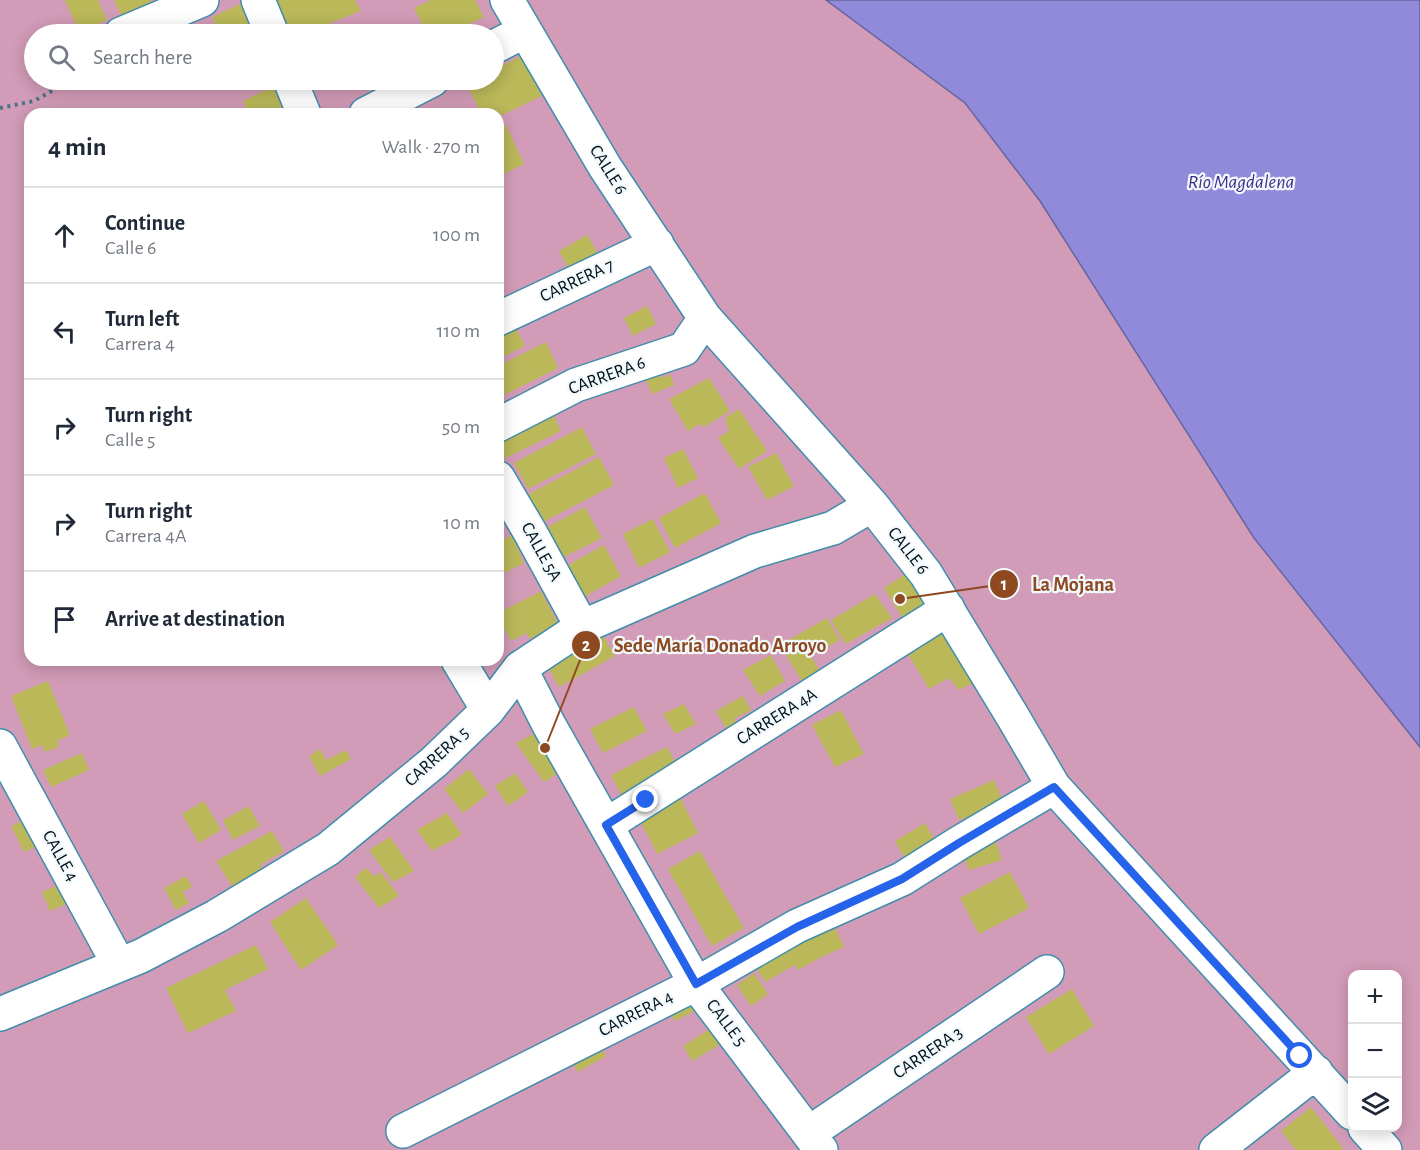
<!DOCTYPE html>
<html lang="en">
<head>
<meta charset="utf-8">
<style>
	:root { --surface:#fff; --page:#f6f6f7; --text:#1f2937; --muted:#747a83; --line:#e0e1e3 }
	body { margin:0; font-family:"Alegreya Sans",sans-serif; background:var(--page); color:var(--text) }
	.controls { position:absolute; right:18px; bottom:18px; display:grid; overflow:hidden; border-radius:12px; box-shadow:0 3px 15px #0003 }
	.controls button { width:54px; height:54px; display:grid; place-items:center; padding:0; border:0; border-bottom:2px solid var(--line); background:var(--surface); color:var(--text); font:30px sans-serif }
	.stop { position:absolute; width:18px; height:18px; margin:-14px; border:4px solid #2563eb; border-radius:50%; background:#fff }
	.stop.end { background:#2563eb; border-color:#fff; box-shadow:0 2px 6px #0008 }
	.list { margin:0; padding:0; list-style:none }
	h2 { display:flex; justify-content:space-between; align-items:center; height:78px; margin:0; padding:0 24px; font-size:26px }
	h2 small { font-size:20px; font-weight:400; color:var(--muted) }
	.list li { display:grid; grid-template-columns:39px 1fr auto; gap:18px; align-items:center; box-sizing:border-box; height:96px; padding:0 24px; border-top:2px solid var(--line) }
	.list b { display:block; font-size:22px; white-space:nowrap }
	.list p { margin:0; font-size:20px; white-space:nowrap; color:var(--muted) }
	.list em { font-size:20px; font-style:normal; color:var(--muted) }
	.icon { flex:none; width:33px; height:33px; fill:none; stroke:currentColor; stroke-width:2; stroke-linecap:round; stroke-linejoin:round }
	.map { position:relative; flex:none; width:1420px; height:1150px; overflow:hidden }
	.search { position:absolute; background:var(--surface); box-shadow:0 3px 15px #0003; left:24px; top:24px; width:480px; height:66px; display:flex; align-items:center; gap:15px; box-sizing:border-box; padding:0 21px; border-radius:33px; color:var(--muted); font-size:22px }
	.panel { position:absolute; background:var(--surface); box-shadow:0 3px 15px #0003; left:24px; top:108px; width:480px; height:558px; border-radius:18px }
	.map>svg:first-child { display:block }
	.green { fill:#d29bb7; fill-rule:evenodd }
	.water { fill:#9189d9; stroke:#66659f; stroke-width:1.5 }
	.building { fill:#bab859 }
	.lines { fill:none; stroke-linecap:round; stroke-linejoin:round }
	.minor-casing { stroke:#408dac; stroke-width:36 }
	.path { stroke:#4d7284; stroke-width:4; stroke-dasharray:3 4.5; stroke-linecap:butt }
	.minor { stroke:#fff; stroke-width:33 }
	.route { stroke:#2563eb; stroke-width:8 }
	.labels { text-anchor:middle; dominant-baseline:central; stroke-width:4.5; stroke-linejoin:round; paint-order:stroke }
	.street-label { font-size:18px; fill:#001019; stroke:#f2f9fc }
	.water-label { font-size:20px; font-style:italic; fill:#412c8a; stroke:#f2f9fc }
	.leader { fill:none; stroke:#8e4921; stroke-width:2 }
	.callout-dot { fill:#8e4921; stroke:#f2f9fc; stroke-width:2 }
	.mark-label { font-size:18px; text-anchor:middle; font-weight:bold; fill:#fff }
	.callout-label { font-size:20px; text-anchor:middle; font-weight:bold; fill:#8e4921; stroke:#f2f9fc; stroke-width:4.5; stroke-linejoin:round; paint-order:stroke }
</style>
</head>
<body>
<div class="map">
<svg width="1420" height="1150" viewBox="0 0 1420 1150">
	<rect width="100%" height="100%" fill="#a5e1fc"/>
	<!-- green -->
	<path class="green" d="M0 0H826L965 103 1040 201 1254 538 1420 747V1150H0ZM34 34H494V80H34ZM30 114H498V660H30ZM1352 974H1398V1128H1352Z"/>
	<!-- water -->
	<path class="water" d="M826 0H1420V747L1254 538 1040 201 965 103Z"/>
	<!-- building -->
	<path class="building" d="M65 0H98L107 20 79 32Z
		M114 0H151L153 3 122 17Z
		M272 0H355L361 11 303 34H287Z
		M431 0H475L484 17 448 34H427L414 8Z
		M246 1 259 34H219L212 17Z
		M520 56 542 96 498 117V114H481L467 85 477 80H494V70Z
		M278 84 292 114H249L243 101Z
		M506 125 524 164 498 177V128Z
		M587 235 606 267 541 283 568 267 559 251Z
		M647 306 656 324 633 336 624 318Z
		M513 322 525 346 498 359V329Z
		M546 342 558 368 498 398V366Z
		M655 366 661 378 670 374 674 385 652 394 642 371Z
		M709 378 730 411 704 427 700 424 688 431 669 399Z
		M550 408 561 431 499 461 498 433Z
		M739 409 767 451 739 469 718 438 729 431 725 418Z
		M582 427 596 454 528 489 514 463Z
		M683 449 698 478 678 488 664 458Z
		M776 453 794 486 767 500 748 467Z
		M599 457 614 485 541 523 527 495Z
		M705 493 721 523 675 548 659 518Z
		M585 507 602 538 558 560 542 530Z
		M653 519 670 552 639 568 623 534Z
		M512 535 524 563 498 576V543Z
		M604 545 621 576 579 600 561 569Z
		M910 571 932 608 906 624 884 588Z
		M541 591 558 624 529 639 527 633 511 641 498 617V613Z
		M875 594 892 618 846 644 831 620Z
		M941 617 977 681 959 690 949 678 929 689 900 641Z
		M827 618 840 640 811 656 822 675 804 685 780 645Z
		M600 630 615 656 559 687 545 661Z
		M771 655 785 681 760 696 743 670Z
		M48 681 70 735 57 741 59 747 45 752 42 745 32 749 11 696Z
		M743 696 751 710 734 719 739 728 729 733 716 711Z
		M684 704 696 724 675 734 663 714Z
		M634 707 647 731 603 753 590 729Z
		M841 710 864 754 835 767 812 725Z
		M546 727 572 764 544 782 516 743Z
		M667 747 682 775 625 802 611 775Z
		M320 749 326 760 346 750 351 759 320 776 309 756Z
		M82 753 89 770 51 787 43 770Z
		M469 769 488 794 463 813 444 789Z
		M515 773 528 792 508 806 495 786Z
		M994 780 1003 802 959 820 950 799Z
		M680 797 698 833 657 854 639 818Z
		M204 801 221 830 199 843 182 814Z
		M249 806 260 826 233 840 223 820Z
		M50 808 42 844 24 852 11 826Z
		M447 813 462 835 432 851 417 830Z
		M925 823 934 839 904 857 895 841Z
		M272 831 284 851 260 865 267 875 235 891 216 861Z
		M390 837 414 871 393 882 369 850Z
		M996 842 1002 860 969 870 962 852Z
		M700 851 744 928 712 946 668 869Z
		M366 868 374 876 381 872 399 896 379 908 355 877Z
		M1010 872 1029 908 979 934 960 898Z
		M186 876 192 887 183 892 189 903 176 910 164 888Z
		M72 879 81 898 50 911 42 892Z
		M306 898 338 945 301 970 270 922Z
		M830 917 844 947 823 956 798 970 795 965 765 982 757 969 787 951 784 944Z
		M256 945 268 969 225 990 236 1011 188 1033 166 988Z
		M754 973 768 994 751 1006 737 985Z
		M1072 989 1094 1026 1049 1054 1026 1017Z
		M663 1000 710 1003 675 1021Z
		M721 1022 731 1038 692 1061 683 1046Z
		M596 1040 606 1056 578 1072 568 1056Z
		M1311 1107 1343 1148 1340 1150H1296L1281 1131Z"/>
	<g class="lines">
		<defs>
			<path id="minor" d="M258 0 272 34
				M507 0 605 167 705 318 872 505 926 574 1013 717 1054 787 1352 1113
				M121 34 202 0
				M494 47 525 31
				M290 80 304 114
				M366 114 432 80
				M498 319 657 244
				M498 425 576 385 684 349 705 318
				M498 478 530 532 582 627
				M458 660 488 710
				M520 668 549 725 696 984 821 1150
				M0 746 119 965
				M606 825 948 609
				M0 1014 141 956 217 916 328 849 434 762 488 710 520 668 582 627 755 551 833 528 872 505
				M1365 1128 1385 1150
				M403 1131 696 984 797 926 902 879 959 843 1054 787
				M809 1133 1047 972
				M1216 1150 1316 1072"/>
		</defs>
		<!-- minor casing -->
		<use href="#minor" class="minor-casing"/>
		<!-- path -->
		<path class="path" d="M0 108 34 101 71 80"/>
		<!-- minor -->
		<use href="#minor" class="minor"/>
	</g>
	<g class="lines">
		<!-- route -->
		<path class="route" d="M646 800 606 825 696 984 797 927 902 879 959 843 1054 787 1300 1056"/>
	</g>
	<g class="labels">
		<!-- street labels -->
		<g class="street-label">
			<text transform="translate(608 170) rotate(58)">CALLE 6</text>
			<text transform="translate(577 281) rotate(-25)">CARRERA 7</text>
			<text transform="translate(607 376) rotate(-20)">CARRERA 6</text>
			<text transform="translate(908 551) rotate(52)">CALLE 6</text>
			<text transform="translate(541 552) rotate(61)">CALLE 5A</text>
			<text transform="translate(777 717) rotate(-32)">CARRERA 4A</text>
			<text transform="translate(437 757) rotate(-42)">CARRERA 5</text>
			<text transform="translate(60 856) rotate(61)">CALLE 4</text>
			<text transform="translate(636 1014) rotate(-27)">CARRERA 4</text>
			<text transform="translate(726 1023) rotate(53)">CALLE 5</text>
			<text transform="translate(928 1053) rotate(-34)">CARRERA 3</text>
		</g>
		<!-- water labels -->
		<g class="water-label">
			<text x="1241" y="182">Río Magdalena</text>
		</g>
	</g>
	<!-- callouts -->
	<path class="leader" d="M900 599L1004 584M545 748L586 645"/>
	<g class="callout-dot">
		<circle cx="900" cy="599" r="6"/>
		<circle cx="545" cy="748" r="6"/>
		<circle cx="1004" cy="584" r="15"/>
		<circle cx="586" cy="645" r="15"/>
	</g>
	<g class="mark-label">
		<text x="1004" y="590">1</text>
		<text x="586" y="651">2</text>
	</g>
	<g class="callout-label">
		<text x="1073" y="591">La Mojana</text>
		<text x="720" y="652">Sede María Donado Arroyo</text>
	</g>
</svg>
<div class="controls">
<button>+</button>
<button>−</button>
<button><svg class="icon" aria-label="layers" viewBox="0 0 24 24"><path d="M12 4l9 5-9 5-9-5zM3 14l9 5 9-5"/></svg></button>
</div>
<div class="stop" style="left:1300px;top:1056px"></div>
<div class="stop end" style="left:646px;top:800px"></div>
<div class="search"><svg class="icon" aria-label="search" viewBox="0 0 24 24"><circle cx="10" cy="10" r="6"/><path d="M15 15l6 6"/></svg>Search here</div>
<section class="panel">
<h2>4 min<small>Walk · 270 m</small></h2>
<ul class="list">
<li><svg class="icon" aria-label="ahead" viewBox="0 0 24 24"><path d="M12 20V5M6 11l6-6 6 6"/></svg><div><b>Continue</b><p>Calle 6</p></div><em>100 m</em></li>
<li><svg class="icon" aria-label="left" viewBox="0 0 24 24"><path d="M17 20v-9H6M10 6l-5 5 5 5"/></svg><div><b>Turn left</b><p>Carrera 4</p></div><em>110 m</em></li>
<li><svg class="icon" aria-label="right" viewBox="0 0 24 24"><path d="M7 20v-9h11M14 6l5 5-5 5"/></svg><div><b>Turn right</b><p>Calle 5</p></div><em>50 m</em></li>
<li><svg class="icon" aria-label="right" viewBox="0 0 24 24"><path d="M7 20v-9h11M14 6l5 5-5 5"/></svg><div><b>Turn right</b><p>Carrera 4A</p></div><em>10 m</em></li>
<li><svg class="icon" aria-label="arrive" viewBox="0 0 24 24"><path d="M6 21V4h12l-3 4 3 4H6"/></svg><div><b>Arrive at destination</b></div></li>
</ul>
</section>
</div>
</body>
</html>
